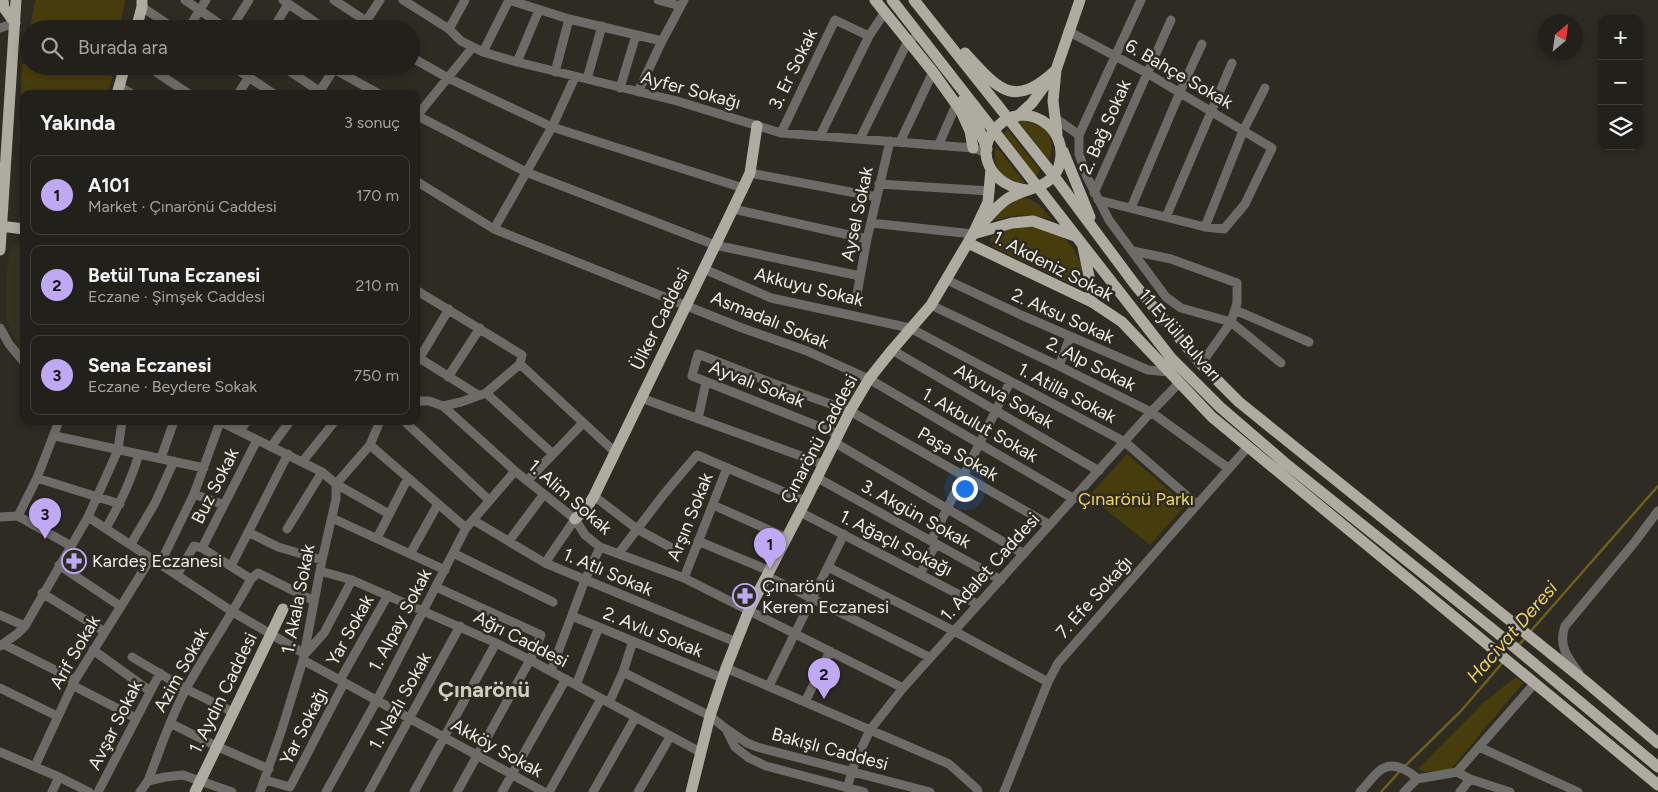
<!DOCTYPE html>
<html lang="tr">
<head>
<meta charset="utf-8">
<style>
	:root { --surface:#22201a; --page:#2a2823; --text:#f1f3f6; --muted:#a2a3a2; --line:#3f3e39; --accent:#bfa9f4 }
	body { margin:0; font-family:Figtree,sans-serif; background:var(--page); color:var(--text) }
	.controls { position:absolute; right:15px; top:15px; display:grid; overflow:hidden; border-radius:10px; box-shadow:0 2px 8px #0003 }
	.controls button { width:45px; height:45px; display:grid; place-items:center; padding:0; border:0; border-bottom:1px solid var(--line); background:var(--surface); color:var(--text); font:25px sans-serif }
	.compass { position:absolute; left:1538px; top:15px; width:45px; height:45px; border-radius:50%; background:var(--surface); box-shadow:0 2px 8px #0003; rotate:29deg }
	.you { position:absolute; left:964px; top:488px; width:18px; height:18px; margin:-12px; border:4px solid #fff; border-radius:50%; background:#1a73e8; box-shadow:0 0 0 8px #1a73e833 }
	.badge { display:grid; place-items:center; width:32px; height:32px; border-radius:50%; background:var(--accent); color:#111; font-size:16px; font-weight:700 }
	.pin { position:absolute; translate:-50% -41px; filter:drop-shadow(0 1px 2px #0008) }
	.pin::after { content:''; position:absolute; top:26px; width:18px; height:15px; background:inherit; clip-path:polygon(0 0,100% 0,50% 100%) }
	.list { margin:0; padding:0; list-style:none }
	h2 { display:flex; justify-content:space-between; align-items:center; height:65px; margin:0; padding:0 20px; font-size:21px }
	h2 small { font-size:16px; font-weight:400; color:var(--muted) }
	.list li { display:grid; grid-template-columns:32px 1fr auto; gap:15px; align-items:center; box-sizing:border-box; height:80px; margin:0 10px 10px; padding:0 10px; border:1px solid var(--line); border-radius:10px }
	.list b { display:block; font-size:19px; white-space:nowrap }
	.list p { margin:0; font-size:16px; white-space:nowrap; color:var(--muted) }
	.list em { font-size:16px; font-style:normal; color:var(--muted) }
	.icon { flex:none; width:28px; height:28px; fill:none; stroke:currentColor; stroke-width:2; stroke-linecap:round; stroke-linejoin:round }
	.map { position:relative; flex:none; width:1658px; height:792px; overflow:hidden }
	.search { position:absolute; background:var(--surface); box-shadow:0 2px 8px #0003; left:20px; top:20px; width:400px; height:55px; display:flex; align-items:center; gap:12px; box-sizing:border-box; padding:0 18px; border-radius:28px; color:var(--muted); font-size:19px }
	.panel { position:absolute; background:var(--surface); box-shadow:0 2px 8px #0003; left:20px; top:90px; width:400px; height:335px; border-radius:10px }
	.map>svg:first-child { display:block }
	.built { fill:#363222 }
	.green { fill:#473c0b }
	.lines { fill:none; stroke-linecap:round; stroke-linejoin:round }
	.stream { stroke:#6f5f1d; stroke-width:2.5 }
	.minor { stroke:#6d6b67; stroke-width:9 }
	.major { stroke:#aeaca1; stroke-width:11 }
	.labels { text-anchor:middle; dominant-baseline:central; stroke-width:5; stroke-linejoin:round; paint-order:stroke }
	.street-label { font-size:18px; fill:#edece6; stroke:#2d2b22 }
	.park-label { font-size:18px; fill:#f1d560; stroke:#2d2b22 }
	.poi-label { font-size:18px; fill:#edece6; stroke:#2d2b22; text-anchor:start }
	.water-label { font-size:19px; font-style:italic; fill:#efd35f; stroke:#2d2b22 }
	.district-label { font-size:22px; font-weight:bold; fill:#d0cdc1; stroke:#2d2b22 }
</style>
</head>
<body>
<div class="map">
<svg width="1658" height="792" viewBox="0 0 1658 792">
	<rect width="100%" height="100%" fill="#2d2b22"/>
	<!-- built -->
	<path class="built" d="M24 244V355L10 330 6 315 7 271 10 250 16 245Z"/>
	<!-- green -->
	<path class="green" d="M35 0H125L120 29H30Z
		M29 39V66H114L112 79 107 94H24V143L19 142 22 64H25Z
		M1017 120C1041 120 1059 136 1049 160Z
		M1007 129 1040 170 1036 176 1004 134Z
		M996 146 1025 183C1002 188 992 166 996 146Z
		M1016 198C1035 197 1040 205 1052 220 1031 213 1014 214 994 221L999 210Z
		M1028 224C1037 227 1047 228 1055 232 1078 245 1083 268 1088 292L993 247 990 239 997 232Z
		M1127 454 1186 505 1150 545 1089 496Z
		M1516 677 1523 683 1451 769 1426 772 1418 769 1485 701Z"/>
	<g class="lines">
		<!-- stream -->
		<path class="stream" d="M1530 632 1658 486
			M1517 647 1525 638
			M1404 767 1461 711 1503 662
			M1381 792 1400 771"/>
		<!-- minor -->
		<path class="minor" d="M185 0 227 29
			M283 0 325 29
			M334 0 366 21
			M403 0 449 29 461 41 483 52 517 62 677 101 781 133 973 148 987 153
			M658 0 680 6
			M1141 0 1079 135V154L1087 177 1109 220 1166 297 1181 308 1231 322 1281 363
			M142 7 175 29
			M0 28 15 23
			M188 29 206 0
			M231 29 249 0
			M273 29 288 4
			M361 29 380 0
			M449 29 465 0
			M1068 31 1147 73 1272 148 1245 204 1224 229 1205 227 1098 200
			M483 52 509 0 569 19 662 41
			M411 57 448 78 552 127 743 188
			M517 62 539 10
			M147 66 189 94
			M232 66 274 94
			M282 66 319 91
			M334 69 379 94
			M555 72 569 19
			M587 79 602 26
			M120 87 132 94
			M620 88 636 35
			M638 92 662 41 684 0
			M238 94 249 77
			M318 94 336 66
			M416 115 526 172 715 245 860 276
			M416 117 472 48
			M1055 118 1079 135
			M781 133 835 20 869 36
			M820 136 869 36 885 12
			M860 139 908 41 912 39
			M900 142 933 72
			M939 144 956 105
			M750 173 877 197
			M416 181 494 229 742 328 807 351 869 379 1074 499
			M879 184 990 191
			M1094 193 1171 20
			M1131 208 1180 92 1202 44
			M733 209 867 239
			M1166 217 1232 63
			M871 223 973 234
			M1205 227 1243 131 1265 88
			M494 229 552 127 575 77
			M1133 251 1171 259 1237 283V303L1231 322 1201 364
			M704 269 771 298 910 328 1125 442 1197 505
			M947 280 1021 315 1148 370 1169 372
			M416 290 522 355 520 364
			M857 294 867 239 890 141
			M931 305 1059 366 1151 412 1228 468
			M1235 310 1309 342
			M0 328 9 344 24 362
			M892 350 1099 471
			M416 356 478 395
			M416 364 449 309
			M520 364 615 452
			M1059 366 1070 337
			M448 377 480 328
			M486 393 553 454
			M641 398 823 464
			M416 401H429L443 406 461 402 486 393 520 364
			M443 406 515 471 575 519 585 535 600 547 684 578 903 688
			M698 419 706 382
			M219 421 322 472 336 484 389 514
			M404 421 489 500
			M240 431 247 421
			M838 434 692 376 698 354 772 383 850 411 1050 525
			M55 436 204 468
			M834 442 1024 554
			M370 445 466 528
			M271 447 290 421
			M161 458 174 421
			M303 461 335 421
			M816 477 1001 580
			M37 478 120 504
			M527 481 583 423
			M194 494 224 505
			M594 496 637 529 670 547
			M713 505 787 538
			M800 512 977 604
			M18 516 37 478 59 421
			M0 517 18 516 71 546
			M88 517 233 612 305 654 324 633 352 580
			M332 518 445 570
			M473 520 545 563 736 642
			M106 528C120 504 131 481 139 454
			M287 529 322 472
			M248 532 278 547 322 560
			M377 538 408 478
			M509 541 544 494
			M698 541 770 571
			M931 541 1010 382
			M131 544 155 503 174 461
			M202 548 257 440
			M453 553 553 602
			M619 553 664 494 697 455 805 501
			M410 554 438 504
			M545 563 575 519
			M160 564 194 494 220 422
			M59 565 120 606
			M231 566 288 454
			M828 567 954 631 1048 682
			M320 571 352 580 496 643 530 660 700 752
			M920 574 936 544
			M177 575 194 546 202 548 251 579 258 573 314 601
			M767 576 929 657
			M684 578 727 468
			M436 587 541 635 530 660 457 792
			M42 593 105 632
			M0 615 25 626
			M572 616 722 678
			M3 644 75 680
			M0 646 17 634 25 626 88 517 118 450 122 421
			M93 650 150 691
			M132 657 186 689 233 712
			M303 660 544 792
			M726 668 949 764 977 789 978 792
			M551 671 585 580 600 547
			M623 672 710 716 725 728 747 743 757 747 930 792
			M1579 673C1567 657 1558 645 1565 626L1634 543 1658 511
			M340 680 388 595
			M72 685 136 718
			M576 685 599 627
			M769 686 844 534
			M0 688 57 716
			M805 702 830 651
			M609 703 623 672 633 641
			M170 723 216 746 269 769
			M727 731 735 747 749 758 766 766 864 792
			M1479 747 1578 792
			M0 752 59 777 89 792
			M35 766 75 680 151 558
			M1457 772 1535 683
			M1417 779 1457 772 1470 779 1510 792
			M265 780 290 787 344 683
			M148 781C160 750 170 718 186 689 207 651 231 616 251 579
			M847 788 855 762 870 730 903 688 1151 412 1179 383
			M52 792 59 777
			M98 792 160 673
			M140 792 148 781 165 777 183 775 232 792
			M260 792 282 729 303 660 322 560 336 499V484L370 445 380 421
			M326 792 377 700 466 528 515 471
			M369 792 460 626
			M414 792 496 643
			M502 792 566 679
			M549 792 601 699
			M593 792 635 718
			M638 792 670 737
			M1004 792 1048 682 1058 663 1247 448
			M1360 792C1373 779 1381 760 1401 768 1407 771 1413 773 1417 779
			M1404 792 1417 779
			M1460 792 1470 779"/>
		<!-- major -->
		<path class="major" d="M3 0 4 8 15 23
			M875 0 933 72 961 111 970 131 973 148
			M892 0 1171 358 1220 407 1285 463 1501 636 1658 767
			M914 0 1054 176 1136 286 1201 364 1239 402 1585 681 1658 743
			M136 29 142 7V0
			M965 53C998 89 1013 110 1056 70
			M117 94 125 66
			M963 100 977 124 987 149
			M1018 116 1032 103 1048 81
			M1057 133 1053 101 1056 70 1080 0
			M1063 151 1090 217
			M983 223C990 215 997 206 1007 199 1026 187 1055 189 1060 162 1068 127 1026 100 999 125 971 151 992 187 1027 190
			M0 226 24 229
			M973 234 1012 223 1033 221 1075 236
			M968 243 1092 302 1122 322 1212 417 1658 785
			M1083 247 1089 276 1092 302
			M0 250 16 0
			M575 519 586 509 594 496 743 188 750 173 757 126
			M195 792 283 609
			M691 792 710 716 726 668 749 610 800 512 850 411 869 379 892 350 931 305 973 234 988 202 991 169"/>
	</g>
	<!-- icons -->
	<defs>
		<symbol id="pharmacy-ring" viewBox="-11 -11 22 22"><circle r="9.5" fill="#2d2b22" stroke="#bfa9f4" stroke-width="1.5"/><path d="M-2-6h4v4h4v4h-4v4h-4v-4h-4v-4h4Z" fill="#bfa9f4"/></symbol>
	</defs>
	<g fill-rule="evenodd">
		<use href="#pharmacy-ring" x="60" y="547" width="28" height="28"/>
		<use href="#pharmacy-ring" x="731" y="582" width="28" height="28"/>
	</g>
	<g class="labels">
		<!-- street labels -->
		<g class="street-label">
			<text transform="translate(793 69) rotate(-64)">3. Er Sokak</text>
			<text transform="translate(1179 74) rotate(30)">6. Bahçe Sokak</text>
			<text transform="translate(691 90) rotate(15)">Ayfer Sokağı</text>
			<text transform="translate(1105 127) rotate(-66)">2. Bağ Sokak</text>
			<text transform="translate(857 214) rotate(-78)">Aysel Sokak</text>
			<text transform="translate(1053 266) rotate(27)">1. Akdeniz Sokak</text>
			<text transform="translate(809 287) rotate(14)">Akkuyu Sokak</text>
			<text transform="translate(1063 316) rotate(24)">2. Aksu Sokak</text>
			<text transform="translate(660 319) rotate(-64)">Ülker Caddesi</text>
			<text transform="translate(770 320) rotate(22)">Asmadalı Sokak</text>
			<text transform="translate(1180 335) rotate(49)">11 Eylül Bulvarı</text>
			<text transform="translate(1091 364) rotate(27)">2. Alp Sokak</text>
			<text transform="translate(757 384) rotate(21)">Ayvalı Sokak</text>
			<text transform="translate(1067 393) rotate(28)">1. Atilla Sokak</text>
			<text transform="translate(1004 396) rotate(30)">Akyuva Sokak</text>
			<text transform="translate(980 425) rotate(30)">1. Akbulut Sokak</text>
			<text transform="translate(819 439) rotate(-62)">Çınarönü Caddesi</text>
			<text transform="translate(958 454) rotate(30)">Paşa Sokak</text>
			<text transform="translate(215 486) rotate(-63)">Buz Sokak</text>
			<text transform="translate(570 497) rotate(41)">1. Alim Sokak</text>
			<text transform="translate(916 514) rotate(29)">3. Akgün Sokak</text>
			<text transform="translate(690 517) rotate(-68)">Arşın Sokak</text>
			<text transform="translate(896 543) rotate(27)">1. Ağaçlı Sokağı</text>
			<text transform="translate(990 567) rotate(-48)">1. Adalet Caddesi</text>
			<text transform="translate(608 572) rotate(23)">1. Atlı Sokak</text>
			<text transform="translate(1094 597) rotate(-48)">7. Efe Sokağı</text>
			<text transform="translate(298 599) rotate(-79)">1. Akala Sokak</text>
			<text transform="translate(400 620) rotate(-62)">1. Alpay Sokak</text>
			<text transform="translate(350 630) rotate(-61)">Yar Sokak</text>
			<text transform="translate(653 632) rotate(22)">2. Avlu Sokak</text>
			<text transform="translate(521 639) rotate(27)">Ağrı Caddesi</text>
			<text transform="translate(75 652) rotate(-60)">Arif Sokak</text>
			<text transform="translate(181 670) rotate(-61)">Azim Sokak</text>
			<text transform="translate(223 693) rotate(-64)">1. Aydın Caddesi</text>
			<text transform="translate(400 701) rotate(-61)">1. Nazlı Sokak</text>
			<text transform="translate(115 725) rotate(-63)">Avşar Sokak</text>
			<text transform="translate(304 726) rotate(-63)">Yar Sokağı</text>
			<text transform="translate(497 748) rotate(29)">Akköy Sokak</text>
			<text transform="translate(830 749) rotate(15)">Bakışlı Caddesi</text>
		</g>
		<!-- park labels -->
		<g class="park-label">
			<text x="1136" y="499">Çınarönü Parkı</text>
		</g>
		<!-- poi labels -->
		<g class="poi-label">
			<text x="92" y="561">Kardeş Eczanesi</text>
			<text x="762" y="586">Çınarönü<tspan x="762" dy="21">Kerem Eczanesi</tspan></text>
		</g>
		<!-- water labels -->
		<g class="water-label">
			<text transform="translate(1512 632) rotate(-49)">Hacivat Deresi</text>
		</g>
		<!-- district labels -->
		<g class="district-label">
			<text x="484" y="689">Çınarönü</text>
		</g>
	</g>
</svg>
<div class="controls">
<button>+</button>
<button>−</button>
<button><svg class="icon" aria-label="layers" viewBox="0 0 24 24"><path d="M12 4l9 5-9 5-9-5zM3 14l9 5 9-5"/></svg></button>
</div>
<svg class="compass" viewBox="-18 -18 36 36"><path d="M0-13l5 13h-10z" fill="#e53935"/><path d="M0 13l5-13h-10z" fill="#a2a3a2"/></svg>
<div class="you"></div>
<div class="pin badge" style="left:770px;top:569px">1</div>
<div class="pin badge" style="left:824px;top:699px">2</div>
<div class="pin badge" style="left:45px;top:539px">3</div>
<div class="search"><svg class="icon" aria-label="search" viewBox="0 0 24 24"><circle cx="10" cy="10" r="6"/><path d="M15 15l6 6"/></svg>Burada ara</div>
<section class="panel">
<h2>Yakında<small>3 sonuç</small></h2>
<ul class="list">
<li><span class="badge">1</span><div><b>A101</b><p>Market · Çınarönü Caddesi</p></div><em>170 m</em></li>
<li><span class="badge">2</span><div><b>Betül Tuna Eczanesi</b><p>Eczane · Şimşek Caddesi</p></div><em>210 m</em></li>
<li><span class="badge">3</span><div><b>Sena Eczanesi</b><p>Eczane · Beydere Sokak</p></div><em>750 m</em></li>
</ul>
</section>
</div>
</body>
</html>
